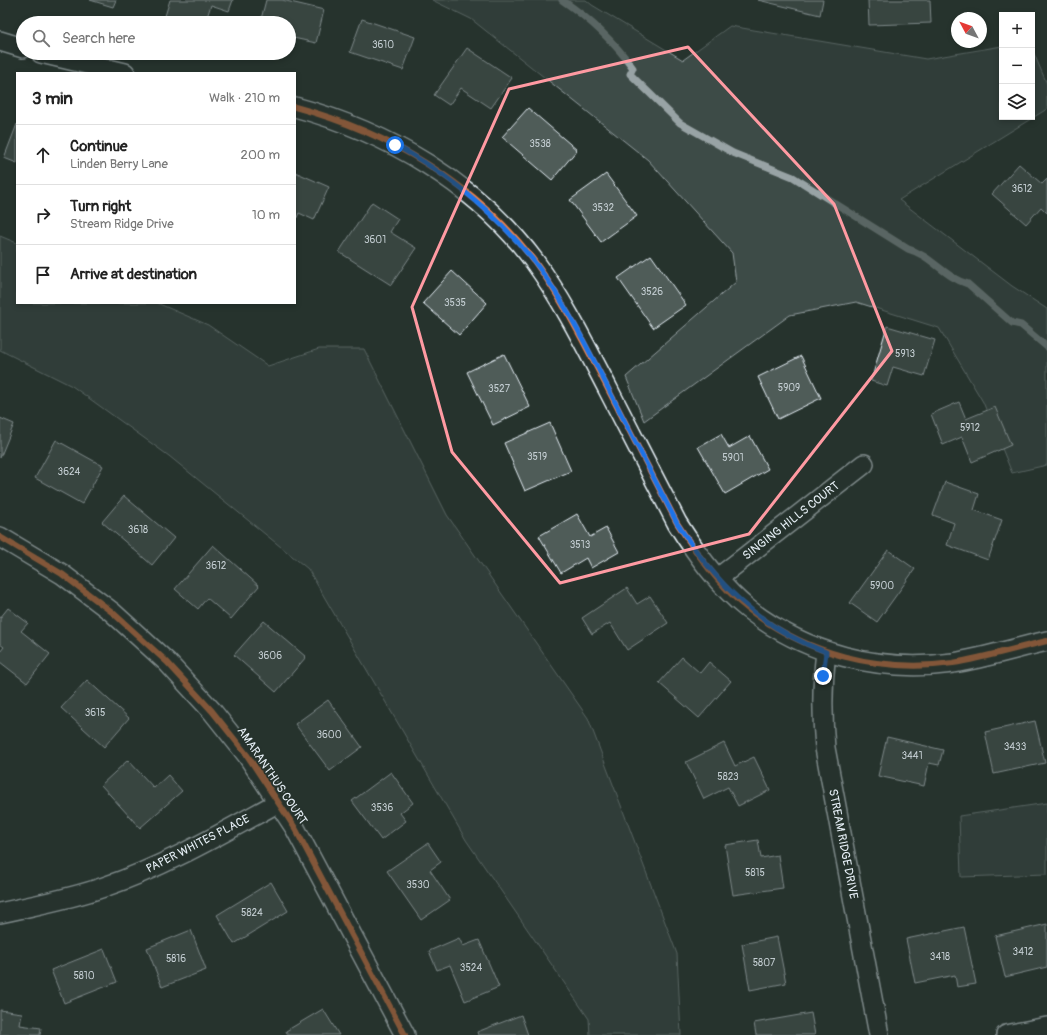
<!DOCTYPE html>
<html lang="en">
<head>
<meta charset="utf-8">
<style>
	:root { --surface:#fff; --page:#f2f2f2; --text:#222; --muted:#767676; --line:#e0e0e0 }
	body { margin:0; font-family:Pangolin,sans-serif; background:var(--page); color:var(--text) }
	.controls { position:absolute; right:12px; top:12px; display:grid; overflow:hidden; border-radius:0px; box-shadow:0 2px 6px #0003 }
	.controls button { width:36px; height:36px; display:grid; place-items:center; padding:0; border:0; border-bottom:1px solid var(--line); background:var(--surface); color:var(--text); font:20px sans-serif }
	.compass { position:absolute; left:951px; top:12px; width:36px; height:36px; border-radius:50%; background:var(--surface); box-shadow:0 2px 6px #0003; rotate:311deg }
	.stop { position:absolute; width:12px; height:12px; margin:-9px; border:3px solid #1a73e8; border-radius:50%; background:#fff }
	.stop.end { background:#1a73e8; border-color:#fff; box-shadow:0 1px 4px #0008 }
	.list { margin:0; padding:0; list-style:none }
	h2 { display:flex; justify-content:space-between; align-items:center; height:52px; margin:0; padding:0 16px; font-size:17px }
	h2 small { font-size:13px; font-weight:400; color:var(--muted) }
	.list li { display:grid; grid-template-columns:26px 1fr auto; gap:12px; align-items:center; box-sizing:border-box; height:60px; padding:0 16px; border-top:1px solid var(--line) }
	.list b { display:block; font-size:15px; white-space:nowrap }
	.list p { margin:0; font-size:13px; white-space:nowrap; color:var(--muted) }
	.list em { font-size:13px; font-style:normal; color:var(--muted) }
	.icon { flex:none; width:22px; height:22px; fill:none; stroke:currentColor; stroke-width:2; stroke-linecap:round; stroke-linejoin:round }
	.map { position:relative; flex:none; width:1047px; height:1035px; overflow:hidden }
	.search { position:absolute; background:var(--surface); box-shadow:0 2px 6px #0003; left:16px; top:16px; width:280px; height:44px; display:flex; align-items:center; gap:10px; box-sizing:border-box; padding:0 14px; border-radius:22px; color:var(--muted); font-size:15px }
	.panel { position:absolute; background:var(--surface); box-shadow:0 2px 6px #0003; left:16px; top:72px; width:280px; height:232px; border-radius:0px }
	.map>svg:first-child { display:block }
	.green { fill:#3e4b47; stroke:#939ea0 }
	.lines { fill:none; stroke-linecap:round; stroke-linejoin:round }
	.stream { stroke:#98a3a5; stroke-width:7 }
	.building { fill:#505c59; stroke:#e8f1f8 }
	.minor-casing { stroke:#e8f1f8; stroke-width:22 }
	.minor { stroke:#26332d; stroke-width:19 }
	.cycleway-casing { stroke:#26332d; stroke-width:8 }
	.cycleway { stroke:#f48246; stroke-width:6 }
	.route { stroke:#1a73e8; stroke-width:5 }
	.marked { fill:none; stroke:#ff9aa2; stroke-width:3; stroke-linejoin:round }
	.labels { text-anchor:middle; dominant-baseline:central; stroke-width:3.5; stroke-linejoin:round; paint-order:stroke }
	.number-label { font-size:10px; fill:#c2ccd0 }
	.street-label { font-size:12px; fill:#e8f1f8; stroke:#26332d }
</style>
</head>
<body>
<div class="map">
<svg width="1047" height="1035" viewBox="0 0 1047 1035">
	<rect width="100%" height="100%" fill="#26332d"/>
	<filter id="ink" filterUnits="userSpaceOnUse"><feTurbulence type="fractalNoise" baseFrequency=".025" numOctaves="2"/><feDisplacementMap in="SourceGraphic" scale="8" xChannelSelector="R" yChannelSelector="G"/><feConvolveMatrix kernelMatrix="1 2 1 2 8 2 1 2 1" color-interpolation-filters="sRGB"/></filter>
	<g filter="url(#ink)">
		<!-- green -->
		<path class="green" d="M432 0H586L592 5 683 60 730 26 926 59 1002 46V117H1032V49L1047 84V109L899 200 1012 286 1047 309V465L1012 473 983 402 939 328 856 302 790 315 644 421 626 377 736 282 732 253 648 160 471 19Z
			M0 236 17 243V303H157L208 325 268 366 319 349H364L447 515 588 718 677 954 681 1035H590L589 1019 466 840 308 569 169 456 72 386 0 350Z
			M1047 803V874L961 877 959 816Z"/>
		<g class="lines">
			<!-- stream -->
			<path class="stream" d="M562 0C590 19 613 40 633 68L630 74 680 123 733 153 793 177 908 249C931 255 945 278 968 284L1012 323 1021 325 1047 347"/>
		</g>
		<!-- building -->
		<path class="building" d="M90 0H116L113 7Z
			M170 0H233L229 11 211 5 205 23H189L165 16Z
			M266 0H282L324 10 316 43 289 37V23H260Z
			M758 0H823L820 15Z
			M868 0H930L931 23 869 25Z
			M362 19 415 37 403 70 350 52Z
			M467 48 512 78 491 108 461 88 449 105 434 95Z
			M528 108 577 150 552 180 502 137Z
			M17 124V163L4 158Z
			M1019 164 1042 184 1047 179V213L1041 207 1026 224 992 194Z
			M295 172 329 187 314 220 299 213 295 222Z
			M606 174 637 216 601 242 570 200Z
			M372 202 398 219 390 232 416 248 391 285 339 252Z
			M651 255 686 305 653 328 618 278Z
			M452 271 487 303 459 335 423 303Z
			M887 326 935 340 924 376 893 367 887 386 871 381Z
			M504 354 530 407 493 425 467 372Z
			M801 356 821 398 778 419 758 377Z
			M959 402 966 419 995 407 1011 445 972 462 962 437 943 445 931 414Z
			M0 418 14 424 0 458Z
			M550 423 571 471 525 491 504 443Z
			M721 434 729 448 750 436 768 469 725 494 698 447Z
			M56 440 103 466 82 504 35 478Z
			M945 482 979 494 974 510 1002 520 988 560 947 545 954 523 933 515Z
			M124 496 174 538 152 565 102 522Z
			M577 514 590 537 606 528 619 552 591 568 586 558 561 573 539 536Z
			M213 545 259 586 231 619 207 598 198 609 175 589Z
			M888 550 915 569 877 622 850 603Z
			M627 588 637 604 650 596 668 623 627 650 610 623 592 634 582 618Z
			M8 608 28 623 21 631 50 654 27 683 0 662V652L4 647 0 644V618Z
			M264 621 306 657 276 692 234 655Z
			M682 657 700 673 709 662 731 681 699 718 659 683Z
			M87 680 129 718 104 747 61 708Z
			M328 700 362 747 330 771 295 724Z
			M1035 721 1045 763 994 774 985 732Z
			M887 737 943 750 939 765 929 763 924 786 878 776Z
			M724 743 735 766 754 757 770 790 738 806 728 787 704 799 686 762Z
			M128 760 154 788 168 775 182 791 140 828 101 785Z
			M391 772 413 803 400 813 406 821 381 840 352 801Z
			M758 840 761 858 778 855 783 888 733 895 725 845Z
			M428 843 441 862 430 870 450 900 421 920 387 871Z
			M271 882 288 911 234 944 217 915Z
			M1047 924V967L1005 977 995 936Z
			M964 927 976 984 957 987 955 975 915 983 906 939Z
			M191 930 206 970 162 987 147 948Z
			M777 937 786 983 750 990 742 944Z
			M459 938 463 946 479 940 499 987 465 1001 450 965 437 970 429 951Z
			M104 949 117 982 64 1003 51 970Z
			M323 1009 339 1035H288L286 1031Z
			M0 1010 22 1013 20 1025 41 1028 40 1035H0Z
			M811 1013 815 1035H756L754 1023Z
			M521 1015 528 1035H478L477 1032Z"/>
		<g class="lines">
			<defs>
				<path id="minor" d="M0 41 23 48
					M41 53 125 73
					M295 107C388 132 477 184 535 262 564 302 586 347 609 391 632 435 654 479 677 523 696 553 719 586 748 609 806 654 879 673 953 663 984 658 1016 648 1047 641
					M0 537 62 574 112 612 167 662 212 711 247 755 295 828 405 1035
					M718 578 864 464
					M826 652C822 684 822 716 825 748L879 1035
					M0 913C35 905 70 899 104 887 166 866 222 833 279 802
					M1006 1035 1047 1027"/>
			</defs>
			<!-- minor casing -->
			<use href="#minor" class="minor-casing"/>
			<!-- minor -->
			<use href="#minor" class="minor"/>
			<defs>
				<path id="cycleway" d="M295 107C388 132 477 184 535 262 564 302 586 347 609 391 632 435 654 479 677 523 696 553 719 586 748 609 806 654 879 673 953 663 984 658 1016 648 1047 641
					M0 537 62 574 112 612 167 662 212 711 247 755 295 828 405 1035"/>
			</defs>
			<!-- cycleway casing -->
			<use href="#cycleway" class="cycleway-casing"/>
			<!-- cycleway -->
			<use href="#cycleway" class="cycleway"/>
		</g>
	</g>
	<g class="lines" filter="url(#ink)">
		<!-- route -->
		<path class="route" d="M395 145C448 174 495 213 533 260 562 297 583 339 604 380 628 428 652 475 677 523 714 581 759 628 826 652L823 676"/>
	</g>
	<!-- marked area -->
	<path d="M0 0H1047V1035H0ZM688 47 834 204 892 351 749 534 560 583 452 452 412 307 509 89Z" fill="#26332d" fill-opacity=".55" fill-rule="evenodd"/>
	<path class="marked" d="M688 47 834 204 892 351 749 534 560 583 452 452 412 307 509 89Z"/>
	<g class="labels">
		<!-- number labels -->
		<g class="number-label">
			<text x="383" y="45">3610</text>
			<text x="540" y="144">3538</text>
			<text x="1022" y="189">3612</text>
			<text x="603" y="208">3532</text>
			<text x="375" y="240">3601</text>
			<text x="652" y="292">3526</text>
			<text x="455" y="303">3535</text>
			<text x="905" y="354">5913</text>
			<text x="789" y="388">5909</text>
			<text x="499" y="389">3527</text>
			<text x="970" y="428">5912</text>
			<text x="537" y="457">3519</text>
			<text x="733" y="458">5901</text>
			<text x="69" y="472">3624</text>
			<text x="138" y="530">3618</text>
			<text x="580" y="545">3513</text>
			<text x="216" y="566">3612</text>
			<text x="882" y="586">5900</text>
			<text x="270" y="656">3606</text>
			<text x="95" y="713">3615</text>
			<text x="329" y="735">3600</text>
			<text x="1015" y="747">3433</text>
			<text x="912" y="756">3441</text>
			<text x="728" y="777">5823</text>
			<text x="382" y="808">3536</text>
			<text x="755" y="873">5815</text>
			<text x="418" y="885">3530</text>
			<text x="252" y="913">5824</text>
			<text x="1023" y="952">3412</text>
			<text x="940" y="957">3418</text>
			<text x="176" y="959">5816</text>
			<text x="764" y="963">5807</text>
			<text x="471" y="968">3524</text>
			<text x="84" y="976">5810</text>
		</g>
		<!-- street labels -->
		<g class="street-label">
			<text transform="translate(791 521) rotate(-38)">SINGING HILLS COURT</text>
			<text transform="translate(272 776) rotate(56)">AMARANTHUS COURT</text>
			<text transform="translate(198 844) rotate(-27)">PAPER WHITES PLACE</text>
			<text transform="translate(843 844) rotate(79)">STREAM RIDGE DRIVE</text>
		</g>
	</g>
</svg>
<div class="controls">
<button>+</button>
<button>−</button>
<button><svg class="icon" aria-label="layers" viewBox="0 0 24 24"><path d="M12 4l9 5-9 5-9-5zM3 14l9 5 9-5"/></svg></button>
</div>
<svg class="compass" viewBox="-18 -18 36 36"><path d="M0-13l5 13h-10z" fill="#e53935"/><path d="M0 13l5-13h-10z" fill="#767676"/></svg>
<div class="stop" style="left:395px;top:145px"></div>
<div class="stop end" style="left:823px;top:676px"></div>
<div class="search"><svg class="icon" aria-label="search" viewBox="0 0 24 24"><circle cx="10" cy="10" r="6"/><path d="M15 15l6 6"/></svg>Search here</div>
<section class="panel">
<h2>3 min<small>Walk · 210 m</small></h2>
<ul class="list">
<li><svg class="icon" aria-label="ahead" viewBox="0 0 24 24"><path d="M12 20V5M6 11l6-6 6 6"/></svg><div><b>Continue</b><p>Linden Berry Lane</p></div><em>200 m</em></li>
<li><svg class="icon" aria-label="right" viewBox="0 0 24 24"><path d="M7 20v-9h11M14 6l5 5-5 5"/></svg><div><b>Turn right</b><p>Stream Ridge Drive</p></div><em>10 m</em></li>
<li><svg class="icon" aria-label="arrive" viewBox="0 0 24 24"><path d="M6 21V4h12l-3 4 3 4H6"/></svg><div><b>Arrive at destination</b></div></li>
</ul>
</section>
</div>
</body>
</html>
